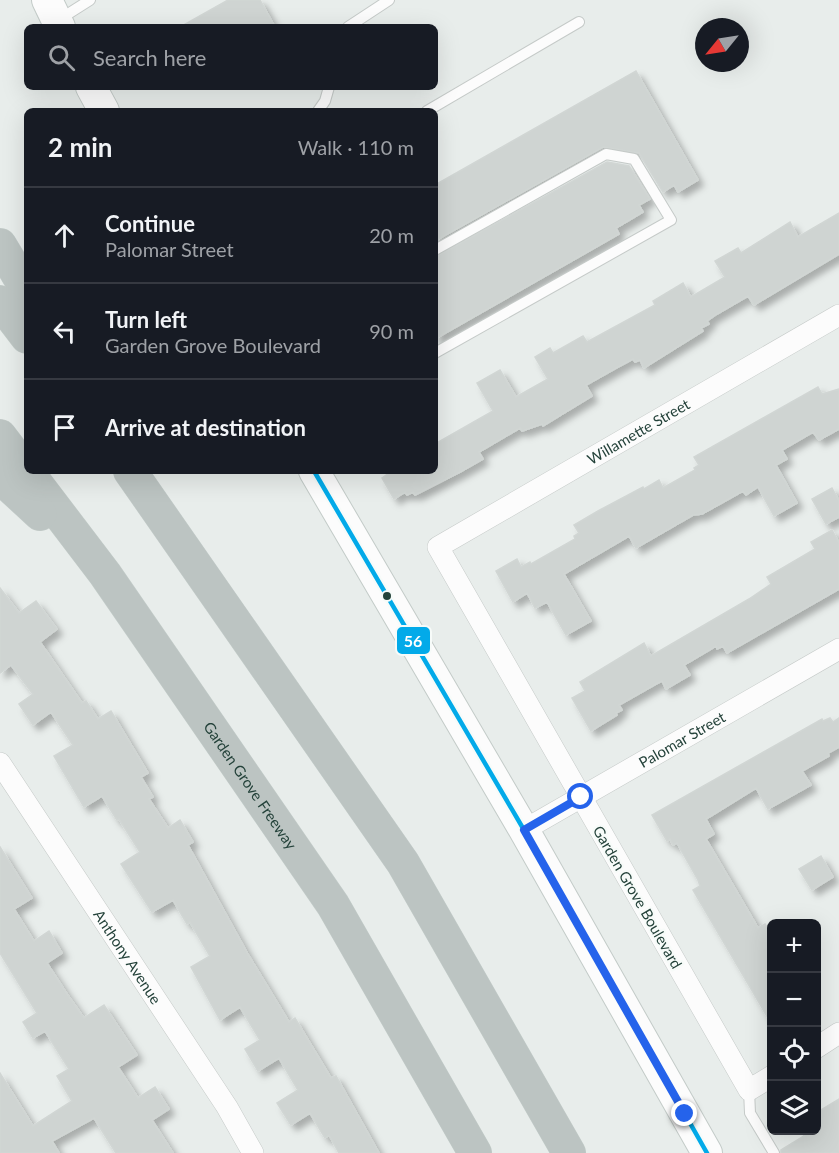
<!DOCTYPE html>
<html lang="en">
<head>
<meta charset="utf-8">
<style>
	:root { --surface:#171b24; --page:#242831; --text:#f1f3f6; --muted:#9ea1a6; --line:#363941 }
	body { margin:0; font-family:Lato,sans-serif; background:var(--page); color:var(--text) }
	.controls { position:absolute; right:18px; bottom:18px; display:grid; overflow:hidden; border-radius:9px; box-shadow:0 6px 24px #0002 }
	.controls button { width:54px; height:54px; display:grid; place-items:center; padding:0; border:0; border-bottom:2px solid var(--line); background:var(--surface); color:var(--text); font:30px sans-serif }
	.compass { position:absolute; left:695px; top:18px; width:54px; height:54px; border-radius:50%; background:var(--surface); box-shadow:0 6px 24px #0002; rotate:240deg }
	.stop { position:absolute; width:18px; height:18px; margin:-14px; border:4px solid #2563eb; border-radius:50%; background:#fff }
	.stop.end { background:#2563eb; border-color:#fff; box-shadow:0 2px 6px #0008 }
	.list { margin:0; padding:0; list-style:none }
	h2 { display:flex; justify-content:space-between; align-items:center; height:78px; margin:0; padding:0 24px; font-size:26px }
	h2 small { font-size:20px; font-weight:400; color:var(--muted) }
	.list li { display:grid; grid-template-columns:39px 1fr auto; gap:18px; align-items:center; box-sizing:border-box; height:96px; padding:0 24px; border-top:2px solid var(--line) }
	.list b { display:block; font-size:22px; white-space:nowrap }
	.list p { margin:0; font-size:20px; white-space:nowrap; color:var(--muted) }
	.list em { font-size:20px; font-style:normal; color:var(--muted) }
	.icon { flex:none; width:33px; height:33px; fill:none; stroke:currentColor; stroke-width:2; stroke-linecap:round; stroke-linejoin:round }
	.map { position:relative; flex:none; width:839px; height:1153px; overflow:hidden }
	.search { position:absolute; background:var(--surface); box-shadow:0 6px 24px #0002; left:24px; top:24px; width:414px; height:66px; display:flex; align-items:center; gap:15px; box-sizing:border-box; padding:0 21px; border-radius:9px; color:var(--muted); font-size:22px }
	.panel { position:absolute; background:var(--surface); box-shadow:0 6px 24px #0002; left:24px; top:108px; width:414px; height:366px; border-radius:9px }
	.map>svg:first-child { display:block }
	.building { fill:#cfd4d2; stroke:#d1d6d4; stroke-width:1.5; filter:url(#shadow) }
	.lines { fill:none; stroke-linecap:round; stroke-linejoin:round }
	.service-casing { stroke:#c5cac8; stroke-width:12 }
	.minor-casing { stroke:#c5cac8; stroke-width:22 }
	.secondary-casing { stroke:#c3cbc8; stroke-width:32 }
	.motorway-casing { stroke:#c3ccc9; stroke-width:34 }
	.service { stroke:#fcfcfc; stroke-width:10 }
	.minor { stroke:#fcfcfc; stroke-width:21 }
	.secondary { stroke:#fcfcfc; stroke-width:30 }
	.motorway { stroke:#bcc4c2; stroke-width:33 }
	.bus-1-casing { stroke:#f7fbf9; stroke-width:9 }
	.bus-1 { stroke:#02aae9; stroke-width:4.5 }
	.route { stroke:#2563eb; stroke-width:8 }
	.bus-dot { fill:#24423a; stroke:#f7fbf9; stroke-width:2 }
	.labels { text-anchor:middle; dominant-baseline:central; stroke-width:4.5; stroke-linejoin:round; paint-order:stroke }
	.street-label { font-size:15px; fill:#24423a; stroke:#f7fbf9 }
	.line-badge { stroke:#f7fbf9; stroke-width:2 }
	.badge-label { font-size:16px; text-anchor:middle; font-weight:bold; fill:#fff }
</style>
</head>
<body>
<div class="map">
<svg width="839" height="1153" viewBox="0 0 839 1153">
	<defs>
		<filter id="shadow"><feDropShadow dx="5.5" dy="5.5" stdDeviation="3" flood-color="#0004"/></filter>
	</defs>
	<rect width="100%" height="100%" fill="#e8edeb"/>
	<!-- building -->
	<path class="building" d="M228 0H260L275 27H180Z
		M636 71 698 180 678 192 674 185 663 192 639 153 603 147 435 241V185Z
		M607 162 629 166 650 199 639 205 643 212 616 228 619 234 435 339V257Z
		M839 213V254L754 305 748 296 717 314 707 321 709 324 701 328 703 331 644 368 640 360 635 362 633 359 618 367 586 385 592 396 543 426 542 424 522 431 520 428 479 452 483 459 460 472 415 495 413 492 407 495 405 492 394 499 382 478 392 471H435V444L493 411 477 383 500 370 516 397 548 379 535 357 550 348 553 353 583 336 587 342 655 305 653 301 683 283 691 297 725 277 715 261 738 248 741 253 790 222 798 237Z
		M818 387 822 394 839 389V429L819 440 813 432 782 450 787 459 776 465 797 503 774 516 758 487 746 495 743 491 702 514 693 515 636 548 629 536 564 574 591 621 566 635 547 602 535 608 527 593 513 602 496 571 517 559 521 567 530 562 531 564 575 539 574 536 579 533 574 525 598 511 643 487 644 489 659 480 663 488 695 470 694 468 699 465 694 457Z
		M832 488 839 501V517L826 524 812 499Z
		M832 530 839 543V589L727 653 723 646 717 649 716 646 684 665 690 675 666 689 662 681 656 684 619 705 622 710 616 713 617 715 591 731 572 698 585 691 580 682 644 643 651 656 749 599 771 584 767 577 815 549 811 542Z
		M0 588 19 613 36 601 57 629 40 642 82 703 86 701 98 719 111 711 148 773 141 777 153 797 149 799 168 828 180 820 193 842 188 845 249 956 289 1022 295 1018 331 1078 336 1076 379 1153H339L329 1135 325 1138 310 1113 291 1125 277 1103 298 1090 279 1058 258 1071 245 1049 260 1040 240 1007 220 1020 191 967 210 956 190 922 187 924 173 900 152 912 121 864 140 852 119 819 117 820 102 796 84 807 54 756 73 745 51 712 33 725 19 704 33 694 11 665 0 673Z
		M830 718 833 722 839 718V747L828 753 829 756 802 771 811 785 768 809 756 788 706 819 714 834 706 839 758 928 765 924 771 935V1023L693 890 700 886 698 880 677 843 673 845 670 839 667 841 652 815 822 719 823 721Z
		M0 847 32 898 14 909 34 941 49 931 62 953 47 963 67 994 84 1018 104 1005 137 1055 118 1067 138 1098 155 1087 169 1109 152 1120 173 1153H116L94 1118 52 1141 59 1153H0V1073L33 1126 72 1101 57 1076 69 1069 45 1031 33 1038 23 1022 37 1013 0 953Z
		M821 856 833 877 812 890 799 869Z
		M839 1099V1153H781V1150L804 1136 802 1133 805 1131H816V1113Z"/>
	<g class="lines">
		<defs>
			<path id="service" d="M60 19 90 0
				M348 27 389 0
				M318 111 325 101 329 87
				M427 111 579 22
				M435 250 606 154 634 159 671 220 435 353
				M749 1090 750 1113 774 1153"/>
			<g id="minor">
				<path id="s1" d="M0 763 227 1107 253 1153"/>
				<path id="s2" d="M524 830 839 649"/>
				<path d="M816 1048 839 1033"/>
				<path id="s3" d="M772 1076 749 1090 438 547 839 315"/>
			</g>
			<path id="secondary" d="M47 0 60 27
				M91 87 104 111
				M314 471 524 830 707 1153"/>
			<g id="motorway">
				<path d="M0 245 27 290"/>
				<path d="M0 302 27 337"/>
				<path id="s4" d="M0 436 105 574 333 905 475 1153"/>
				<path d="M130 471 403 863 569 1153"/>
				<path d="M0 477 40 514"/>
			</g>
		</defs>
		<!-- service casing -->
		<use href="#service" class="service-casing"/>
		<!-- minor casing -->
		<use href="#minor" class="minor-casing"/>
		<!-- secondary casing -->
		<use href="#secondary" class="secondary-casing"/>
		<!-- motorway casing -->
		<use href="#motorway" class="motorway-casing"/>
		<!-- service -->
		<use href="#service" class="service"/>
		<!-- minor -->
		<use href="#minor" class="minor"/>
		<!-- secondary -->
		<use href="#secondary" class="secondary"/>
		<!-- motorway -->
		<use href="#motorway" class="motorway"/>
		<defs>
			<path id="bus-1" d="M314 471 524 830 707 1153"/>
		</defs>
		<!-- bus-1 casing -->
		<use href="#bus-1" class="bus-1-casing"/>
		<!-- bus-1 -->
		<use href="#bus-1" class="bus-1"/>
	</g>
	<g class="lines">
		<!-- route -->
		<path class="route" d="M581 797 524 830 685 1114"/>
	</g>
	<!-- markers -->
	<circle class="bus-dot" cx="387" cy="596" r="5"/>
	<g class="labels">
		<!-- street labels -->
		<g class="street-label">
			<text stroke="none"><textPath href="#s3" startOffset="884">Willamette Street</textPath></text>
			<text stroke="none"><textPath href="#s2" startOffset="182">Palomar Street</textPath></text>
			<text stroke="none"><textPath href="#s4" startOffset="430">Garden Grove Freeway</textPath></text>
			<text transform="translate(638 897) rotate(60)">Garden Grove Boulevard</text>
			<text stroke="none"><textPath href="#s1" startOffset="232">Anthony Avenue</textPath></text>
		</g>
	</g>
	<rect class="line-badge" x="396" y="626" width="35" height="29" rx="6" fill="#02aae9"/>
	<g class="badge-label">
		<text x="413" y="647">56</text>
	</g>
</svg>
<div class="controls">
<button>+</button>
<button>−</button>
<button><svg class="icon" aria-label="locate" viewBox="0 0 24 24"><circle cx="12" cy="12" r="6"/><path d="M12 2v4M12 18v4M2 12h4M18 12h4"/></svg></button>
<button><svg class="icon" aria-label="layers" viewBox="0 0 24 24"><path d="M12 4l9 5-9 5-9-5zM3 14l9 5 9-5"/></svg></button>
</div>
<svg class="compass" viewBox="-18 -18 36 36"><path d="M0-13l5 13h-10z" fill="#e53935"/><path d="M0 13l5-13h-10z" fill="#9ea1a6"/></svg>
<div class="stop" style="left:581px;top:797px"></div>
<div class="stop end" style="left:685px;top:1114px"></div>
<div class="search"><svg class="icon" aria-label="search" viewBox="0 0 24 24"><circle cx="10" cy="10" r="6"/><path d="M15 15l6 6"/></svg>Search here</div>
<section class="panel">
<h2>2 min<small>Walk · 110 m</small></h2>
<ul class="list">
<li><svg class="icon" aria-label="ahead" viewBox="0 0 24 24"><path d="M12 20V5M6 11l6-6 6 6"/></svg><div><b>Continue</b><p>Palomar Street</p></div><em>20 m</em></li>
<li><svg class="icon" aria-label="left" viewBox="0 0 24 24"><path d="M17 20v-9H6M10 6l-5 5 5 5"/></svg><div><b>Turn left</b><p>Garden Grove Boulevard</p></div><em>90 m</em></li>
<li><svg class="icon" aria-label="arrive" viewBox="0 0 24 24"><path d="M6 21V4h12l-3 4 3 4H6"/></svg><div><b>Arrive at destination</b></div></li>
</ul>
</section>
</div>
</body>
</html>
